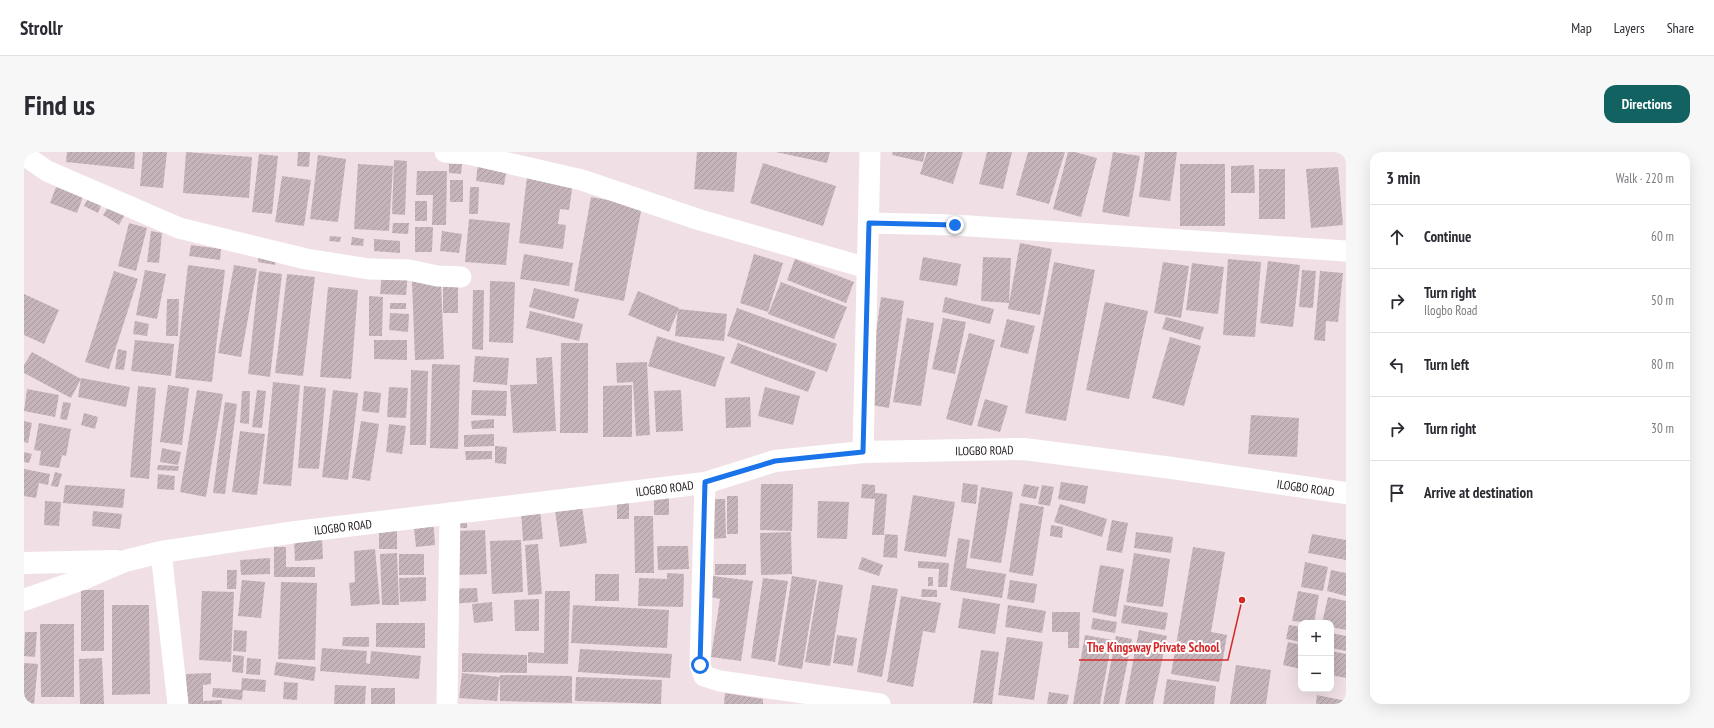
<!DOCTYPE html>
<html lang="en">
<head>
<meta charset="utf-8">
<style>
	:root { --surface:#fff; --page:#f7f7f7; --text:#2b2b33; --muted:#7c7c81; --line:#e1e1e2; --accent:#126262 }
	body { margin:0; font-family:"PT Sans Narrow",sans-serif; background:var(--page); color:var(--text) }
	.controls { position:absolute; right:12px; bottom:12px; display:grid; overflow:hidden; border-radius:8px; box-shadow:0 4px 16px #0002 }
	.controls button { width:36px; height:36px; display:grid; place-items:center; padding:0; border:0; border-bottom:1px solid var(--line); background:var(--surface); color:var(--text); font:20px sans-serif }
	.stop { position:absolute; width:12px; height:12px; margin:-9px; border:3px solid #1a73e8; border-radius:50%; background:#fff }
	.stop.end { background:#1a73e8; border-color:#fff; box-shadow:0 1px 4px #0008 }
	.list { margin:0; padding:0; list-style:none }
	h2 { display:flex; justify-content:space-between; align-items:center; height:52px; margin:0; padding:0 16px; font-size:17px }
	h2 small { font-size:13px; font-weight:400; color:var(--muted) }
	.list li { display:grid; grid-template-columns:26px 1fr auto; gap:12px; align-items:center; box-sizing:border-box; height:64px; padding:0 16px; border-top:1px solid var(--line) }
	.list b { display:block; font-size:15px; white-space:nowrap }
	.list p { margin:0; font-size:13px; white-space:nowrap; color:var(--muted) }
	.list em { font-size:13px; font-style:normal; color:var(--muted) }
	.icon { flex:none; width:22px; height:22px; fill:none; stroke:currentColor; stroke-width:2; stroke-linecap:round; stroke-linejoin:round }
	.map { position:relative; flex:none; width:1322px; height:552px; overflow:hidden; border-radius:12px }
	header { display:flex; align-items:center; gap:24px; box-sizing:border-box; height:56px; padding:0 20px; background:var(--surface); border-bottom:1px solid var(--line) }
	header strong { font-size:19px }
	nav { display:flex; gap:22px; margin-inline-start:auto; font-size:14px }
	.intro { display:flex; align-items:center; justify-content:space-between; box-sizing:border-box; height:96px; padding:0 24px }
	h1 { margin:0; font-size:28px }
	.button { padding:10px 18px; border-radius:12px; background:var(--accent); color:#fff; font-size:14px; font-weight:700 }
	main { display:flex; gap:24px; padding:0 24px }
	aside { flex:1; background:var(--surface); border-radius:12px; box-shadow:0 4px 16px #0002 }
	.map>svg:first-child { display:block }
	.building { fill:url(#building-hatch) }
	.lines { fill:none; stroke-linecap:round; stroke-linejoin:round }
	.minor { stroke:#fff; stroke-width:21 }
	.secondary { stroke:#fff; stroke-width:22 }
	.route { stroke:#1a73e8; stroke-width:5 }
	.labels { text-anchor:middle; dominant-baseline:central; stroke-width:4; stroke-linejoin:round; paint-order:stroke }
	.street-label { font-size:12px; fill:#262022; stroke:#fff }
	.leader { fill:none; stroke:#d62828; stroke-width:1.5 }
	.callout-dot { fill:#d62828; stroke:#fff; stroke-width:1.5 }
	.callout-label { font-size:13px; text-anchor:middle; font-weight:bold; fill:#d62828; stroke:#fff; stroke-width:4; stroke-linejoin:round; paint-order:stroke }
</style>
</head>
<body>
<header>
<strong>Strollr</strong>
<nav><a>Map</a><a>Layers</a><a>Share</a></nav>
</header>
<div class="intro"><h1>Find us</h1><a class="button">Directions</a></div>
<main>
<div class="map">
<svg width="1322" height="552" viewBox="0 0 1322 552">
	<defs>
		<pattern id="building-hatch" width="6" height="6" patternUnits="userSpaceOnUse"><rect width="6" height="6" fill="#c5b5ba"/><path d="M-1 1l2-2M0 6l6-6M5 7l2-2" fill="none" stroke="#a99ba0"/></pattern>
	</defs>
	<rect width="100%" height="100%" fill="#f0e0e5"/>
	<!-- building -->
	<path class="building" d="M43 0H111L110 17 42 10Z
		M119 0H143L139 36 116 34Z
		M162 0 228 5 225 46 159 41Z
		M274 0H286L285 15 273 14Z
		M673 0H713L710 40 670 37Z
		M752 0H806L803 11Z
		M869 0H901L899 10 868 3Z
		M903 0H939L929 32 896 22Z
		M963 0H988L979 37 955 32Z
		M1004 0H1041L1025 52 992 43Z
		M1044 0H1051L1073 6 1057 65 1029 57Z
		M1089 0 1116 4 1105 65 1078 60Z
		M1121 0H1153L1146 49 1115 45Z
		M235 2 254 4 248 62 228 60Z
		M294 3 322 7 314 70 286 67Z
		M370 8 383 9 381 63 368 62Z
		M454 11 483 15 480 33 452 29Z
		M739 11 812 34 799 74 726 51Z
		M334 12 369 14 365 79 330 77Z
		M425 12H438L437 22 425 21Z
		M1156 12H1201V74H1156Z
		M1230 13 1231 41H1207V14Z
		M1314 15 1319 73 1287 76 1282 17Z
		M1235 17H1261V67H1235Z
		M393 19H423L422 73H408L409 43H392Z
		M258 24 287 28 280 74 251 70Z
		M503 25 549 31 545 58 536 57 534 72 542 73 539 97 495 91Z
		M426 28H439V50H426Z
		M32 35 59 45 53 61 26 51Z
		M446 35H455L454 62H445Z
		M67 40 80 46 74 61 60 54Z
		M567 45 618 54 600 149 550 139Z
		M88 49 103 59 95 73 79 63Z
		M391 49H403V69H391Z
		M445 67 486 71 482 113 441 110Z
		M105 71 123 76 112 119 94 114Z
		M369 71H385L384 82 368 81Z
		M391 75H409L408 100H391Z
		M127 79 138 81 135 111 123 110Z
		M418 79 438 82 435 101 416 99Z
		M306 84 317 85 316 90 305 89Z
		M328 85 340 87 339 94 327 93Z
		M350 87 376 89V101L350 99Z
		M996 91 1028 97 1016 163 984 157Z
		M167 93 197 97 196 108 165 104Z
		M235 101 253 104 251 113 234 110Z
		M500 102 549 111 545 134 496 127Z
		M730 102 759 111 744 160 716 151Z
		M899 105 937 112 933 134 895 128Z
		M959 105 987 106 985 151 957 149Z
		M771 107 830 130 822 151 763 128Z
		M1204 107 1237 110 1231 185 1199 183Z
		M1244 109 1276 113 1269 175 1236 171Z
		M1030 110 1071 118 1042 269 1001 261Z
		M1139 110 1165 114 1157 166 1130 161Z
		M1168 111 1200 115 1194 162 1162 158Z
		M164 113 201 118 188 230 151 226Z
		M210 113 233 117 217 205 194 201Z
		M121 118 142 122 133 167 112 163Z
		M1278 118 1292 119 1289 156 1275 155Z
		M90 119 114 127 85 217 61 210Z
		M235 119 258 122 246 225 224 222Z
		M1296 119 1319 121 1314 170 1302 169 1301 189 1290 188Z
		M358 120 384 121 382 143 356 142Z
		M263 122 291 125 279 224 251 221Z
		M417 128 420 207 391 208 388 129Z
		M419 129H434V161H419Z
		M466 129 491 130 489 191 465 190Z
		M757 130 823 155 810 187 744 162Z
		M304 135 334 138 327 227 296 225Z
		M510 136 555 147 550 167 505 155Z
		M449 138H460L459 198 448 197Z
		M614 139 655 156 645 180 604 163Z
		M0 142 35 158 20 192 0 183Z
		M345 144 359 145 358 184H345Z
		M857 145 880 149 865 256 842 252Z
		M921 145 970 157 966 172 918 160Z
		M143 147H155L154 184H142Z
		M1081 150 1124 159 1105 247 1062 238Z
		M366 151H382V157H366Z
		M713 156 813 192 803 220 703 184Z
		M654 157 703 162 700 189 651 184Z
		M506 159 559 172 555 189 502 176Z
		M366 161 385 162 384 180 365 178Z
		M1142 165 1180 175 1176 188 1138 177Z
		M883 166 910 171 897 254 869 250Z
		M919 166 942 170 931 222 908 217Z
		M983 167 1011 174 1004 202 976 195Z
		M111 169 125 172 123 184 109 182Z
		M945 181 971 188 948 274 922 267Z
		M633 184 701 205 691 235 624 214Z
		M1146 185 1177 194 1160 254 1128 246Z
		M111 188 150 192 147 224 107 219Z
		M350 188H383V208L350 207Z
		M537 191H564V281H536Z
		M714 191 792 220 784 240 706 211Z
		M94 197 103 199 100 218 91 217Z
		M8 200 57 227 47 246 0 221V213Z
		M451 204 485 206 483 233 449 230Z
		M528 205 532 279 489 281 486 233 513 232 512 206Z
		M623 210 626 283 612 284 609 230 593 231 592 211Z
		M408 212 436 213 434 297 406 296Z
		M387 218 404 219 402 293H386Z
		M57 226 106 235 102 255 54 245Z
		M249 230 276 233 267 334 239 332Z
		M144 233 165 236 158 293 136 290Z
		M608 233V285H579V234Z
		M114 234 132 236 125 327 106 325Z
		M280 234 302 236 295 317 274 316Z
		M365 235 384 236 382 266 363 265Z
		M741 235 776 244 769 273 734 264Z
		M3 237 35 243 31 265 0 259Z
		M173 238 199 242 182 345 156 340Z
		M233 238 242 239 238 276 228 275Z
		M309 238 334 241 324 328 298 325Z
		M448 238 483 239 482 264 447 263Z
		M657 238 659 279 632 280 630 239Z
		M218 239H226L225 272 216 271Z
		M340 239 357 241 355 261 338 259Z
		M726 245 727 275 702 276 701 246Z
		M961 247 984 254 976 280 953 274Z
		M39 250 47 251 43 268 36 267Z
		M201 250 213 252 201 342 189 341Z
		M60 261 74 265 71 277 57 273Z
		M1227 263 1275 266 1273 305 1224 302Z
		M470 267V276L448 277 447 269Z
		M0 269 8 271 4 291 0 290Z
		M337 269 355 272 346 329 328 326Z
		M15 271 47 277 42 304 38 303 35 316 15 313 17 299 10 298Z
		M365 272 382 274 378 302 362 300Z
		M216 279 241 282 233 343 208 340Z
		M470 282V294L440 295V283Z
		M471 294 483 295 482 312 471 311Z
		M138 296 157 300 154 313 136 310Z
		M441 299H468V307L442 308Z
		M0 300 8 302 5 311 0 310Z
		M134 313 155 314 154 319 133 318Z
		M0 317 26 322 24 333 15 331 12 346 0 344Z
		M31 320 38 322 34 335 27 334Z
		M134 322 151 324 150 338 133 337Z
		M1037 330 1064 334 1061 352 1034 347Z
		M939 331 954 333 952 352 937 350Z
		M737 332H769L768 379 736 378Z
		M838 332 851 333V341L863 342 860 383H848L851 347 837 346Z
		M1000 332 1015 335 1012 347 997 344Z
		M41 333 101 337 99 356 39 351Z
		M1018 333 1030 335 1026 354 1014 352Z
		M957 335 989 340 977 411 946 406Z
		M645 342V363H630V343Z
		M889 343 931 350 922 405 880 399Z
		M703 344H714V382H703Z
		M683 347H701L702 386 684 387Z
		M593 348H605V367H593Z
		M21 349 37 350 35 374 20 373Z
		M794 349 825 350 823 387 793 386Z
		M996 351 1020 355 1009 424 985 420Z
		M1036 352 1083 367 1078 385 1030 370Z
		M558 354 563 391 536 395 531 358Z
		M516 357 519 387 499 389 497 359Z
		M69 359 98 362 96 377 68 374Z
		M610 364H629L630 421H611Z
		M433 365H443V376H433Z
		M409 366 411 393 392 395 389 367Z
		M1088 368 1104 371 1098 401 1082 398Z
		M355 373H373V397H355Z
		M1027 373 1039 375 1038 386 1026 384Z
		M461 378 463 422 434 423 433 379Z
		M767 380 768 422 737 423 736 381Z
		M1112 380 1149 385 1147 401 1110 396Z
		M861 382 874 383 873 406 859 405Z
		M1288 382 1322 388V408L1284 401Z
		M298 386 299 407 271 409 270 387Z
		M934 386 946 388 942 416 982 422 978 446 926 438Z
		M497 388 499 440 468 442 466 389Z
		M514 392 518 442 504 443 501 393Z
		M633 394H664L665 417 634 418Z
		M250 395H262V415H291V425H250Z
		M1169 395 1201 400 1187 480 1203 483 1195 530 1147 522Z
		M351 397 356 452 327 454 325 431 331 430 330 399Z
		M373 401 375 453H358L356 402Z
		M1110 401 1146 407 1139 455 1102 450Z
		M375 402H400V423H375Z
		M838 405 859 413 855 424 834 417Z
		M246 406V422L217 423 216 408Z
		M894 409 925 411 923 435H914L915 417 894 416Z
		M1281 410 1304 415 1299 439 1277 435Z
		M691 412H722V423H691Z
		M1076 413 1100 417 1092 465 1068 460Z
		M203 418H213L212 437H203Z
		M1307 418 1322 421V444L1303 439Z
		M643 421 660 422 659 455 614 454 615 426 643 427Z
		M571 422H595V449H571Z
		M689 424 729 429 717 509 687 505 696 447 686 445Z
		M768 424 793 428 778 517 754 513Z
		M402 425V449L376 450 375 426Z
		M904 425H909V434H904Z
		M739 426 764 429 751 510 727 506Z
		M218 428 241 430 237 466 214 464Z
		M986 428 1013 432 1010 451 983 447Z
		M795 429 819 433 806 514 781 510Z
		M257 430 293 431 291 508 254 507Z
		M848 433 874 437 858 525 833 520Z
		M453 436 454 450 425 452 424 437Z
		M898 437 913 438V445H897Z
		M57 438H80V499H57Z
		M178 439 210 440 207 510 175 508Z
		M521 439H546L544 512 504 511V500L520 501Z
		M1274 439 1295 443 1290 471 1268 469Z
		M877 444 917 451 911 481 899 479 889 535 863 530Z
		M1304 445 1322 449V478L1307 475V471H1298Z
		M939 446 976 452 971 482 934 476Z
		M515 447V479H491L490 448Z
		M468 450 469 469 450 471 448 452Z
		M88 453H125L126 542 88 543Z
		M549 453 645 458 643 496 547 491Z
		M984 453 1022 459 1018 481 981 475Z
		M1100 453 1144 461 1141 478 1097 471Z
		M1028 460H1056L1055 496H1044V480H1028Z
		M1069 466 1093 470 1091 481 1067 477Z
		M352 471H401V496L352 495Z
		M16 472H50V545H17Z
		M1265 473 1277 475V490L1262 487Z
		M210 478 223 479 222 500 209 499Z
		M1115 478 1143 484 1129 552H1101Z
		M1 480H13L11 505 0 504Z
		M1307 481 1322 484V499L1307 496Z
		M813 483 833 486 829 514 809 511Z
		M1061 483 1088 488 1076 552H1049Z
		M1092 484 1108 487 1095 552H1079Z
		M319 485H345V495L318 494Z
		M983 485 1019 490 1010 548 974 543Z
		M1264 490 1277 493V517L1259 513Z
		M298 496 343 499 342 511 346 512 347 499 397 504 395 527 296 519Z
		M556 497 648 502 646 526 554 520Z
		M957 498 975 500 968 552 949 551Z
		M1307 499 1322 502V526L1307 523Z
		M438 501 503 503V521L438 520Z
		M209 503 220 504 219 521 208 520Z
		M78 506 80 552H56L55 507Z
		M223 506 237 507 236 523 222 522Z
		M252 510 292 515 290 529 250 523Z
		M0 511 14 512 10 552H0Z
		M1212 513 1247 518 1242 552H1206Z
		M187 521V532L179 533V549L198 548V552H163L162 522Z
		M438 521 476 525 473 549 435 546Z
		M476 523 548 524V551L476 549Z
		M552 525 638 528 637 552 551 549Z
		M218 526 242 528 241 540 217 538Z
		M1143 527 1192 534 1190 552H1139Z
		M260 530 274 531 273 548 259 547Z
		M311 533 342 534 341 552H310Z
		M189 536 219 538 218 548 188 545Z
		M347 536H371V552H347Z
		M1025 540 1045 543 1043 552H1023Z
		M701 541 739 547V552H700Z
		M1293 543 1322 549V552H1292Z"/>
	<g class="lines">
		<!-- minor -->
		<path class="minor" d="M421 0 444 2 558 28 676 68 843 116
			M0 3 23 19 155 76 282 107 345 117 385 118 413 124 437 125
			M845 71 931 73 1322 99
			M839 300 846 0
			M681 331 676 513 680 524 696 529 856 552
			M137 400 154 552
			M423 552 426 361"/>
		<!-- secondary -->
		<g class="secondary">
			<path d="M0 411 92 409"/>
			<path id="s1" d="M0 448 59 427 101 409 137 400 272 380 681 331 751 309 839 300 1000 297 1148 316 1322 341"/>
		</g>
	</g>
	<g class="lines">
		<!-- route -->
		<path class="route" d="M676 513 681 330 751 309 839 300 845 71 931 73"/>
	</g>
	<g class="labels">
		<!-- street labels -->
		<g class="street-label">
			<text stroke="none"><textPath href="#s1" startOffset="977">ILOGBO ROAD</textPath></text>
			<text stroke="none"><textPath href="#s1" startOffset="653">ILOGBO ROAD</textPath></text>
			<text stroke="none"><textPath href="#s1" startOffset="1301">ILOGBO ROAD</textPath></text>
			<text stroke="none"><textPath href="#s1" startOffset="329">ILOGBO ROAD</textPath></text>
		</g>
	</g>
	<!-- callouts -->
	<path class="leader" d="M1218 448L1204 508H1055"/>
	<circle class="callout-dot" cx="1218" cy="448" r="4"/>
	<g class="callout-label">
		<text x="1129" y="500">The Kingsway Private School</text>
	</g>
</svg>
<div class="controls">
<button>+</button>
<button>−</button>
</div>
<div class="stop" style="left:676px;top:513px"></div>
<div class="stop end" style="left:931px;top:73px"></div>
</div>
<aside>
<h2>3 min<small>Walk · 220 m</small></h2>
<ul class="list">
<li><svg class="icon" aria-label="ahead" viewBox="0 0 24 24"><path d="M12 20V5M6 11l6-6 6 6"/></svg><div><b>Continue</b></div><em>60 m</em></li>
<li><svg class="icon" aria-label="right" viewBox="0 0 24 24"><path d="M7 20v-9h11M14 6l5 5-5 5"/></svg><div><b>Turn right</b><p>Ilogbo Road</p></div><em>50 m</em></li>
<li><svg class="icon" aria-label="left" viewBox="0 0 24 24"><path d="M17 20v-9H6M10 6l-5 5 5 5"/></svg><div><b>Turn left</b></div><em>80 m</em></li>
<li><svg class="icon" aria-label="right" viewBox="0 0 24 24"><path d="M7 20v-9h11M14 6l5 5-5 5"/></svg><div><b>Turn right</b></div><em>30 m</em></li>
<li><svg class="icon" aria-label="arrive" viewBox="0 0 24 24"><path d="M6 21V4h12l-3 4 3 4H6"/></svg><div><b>Arrive at destination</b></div></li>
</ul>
</aside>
</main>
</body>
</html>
